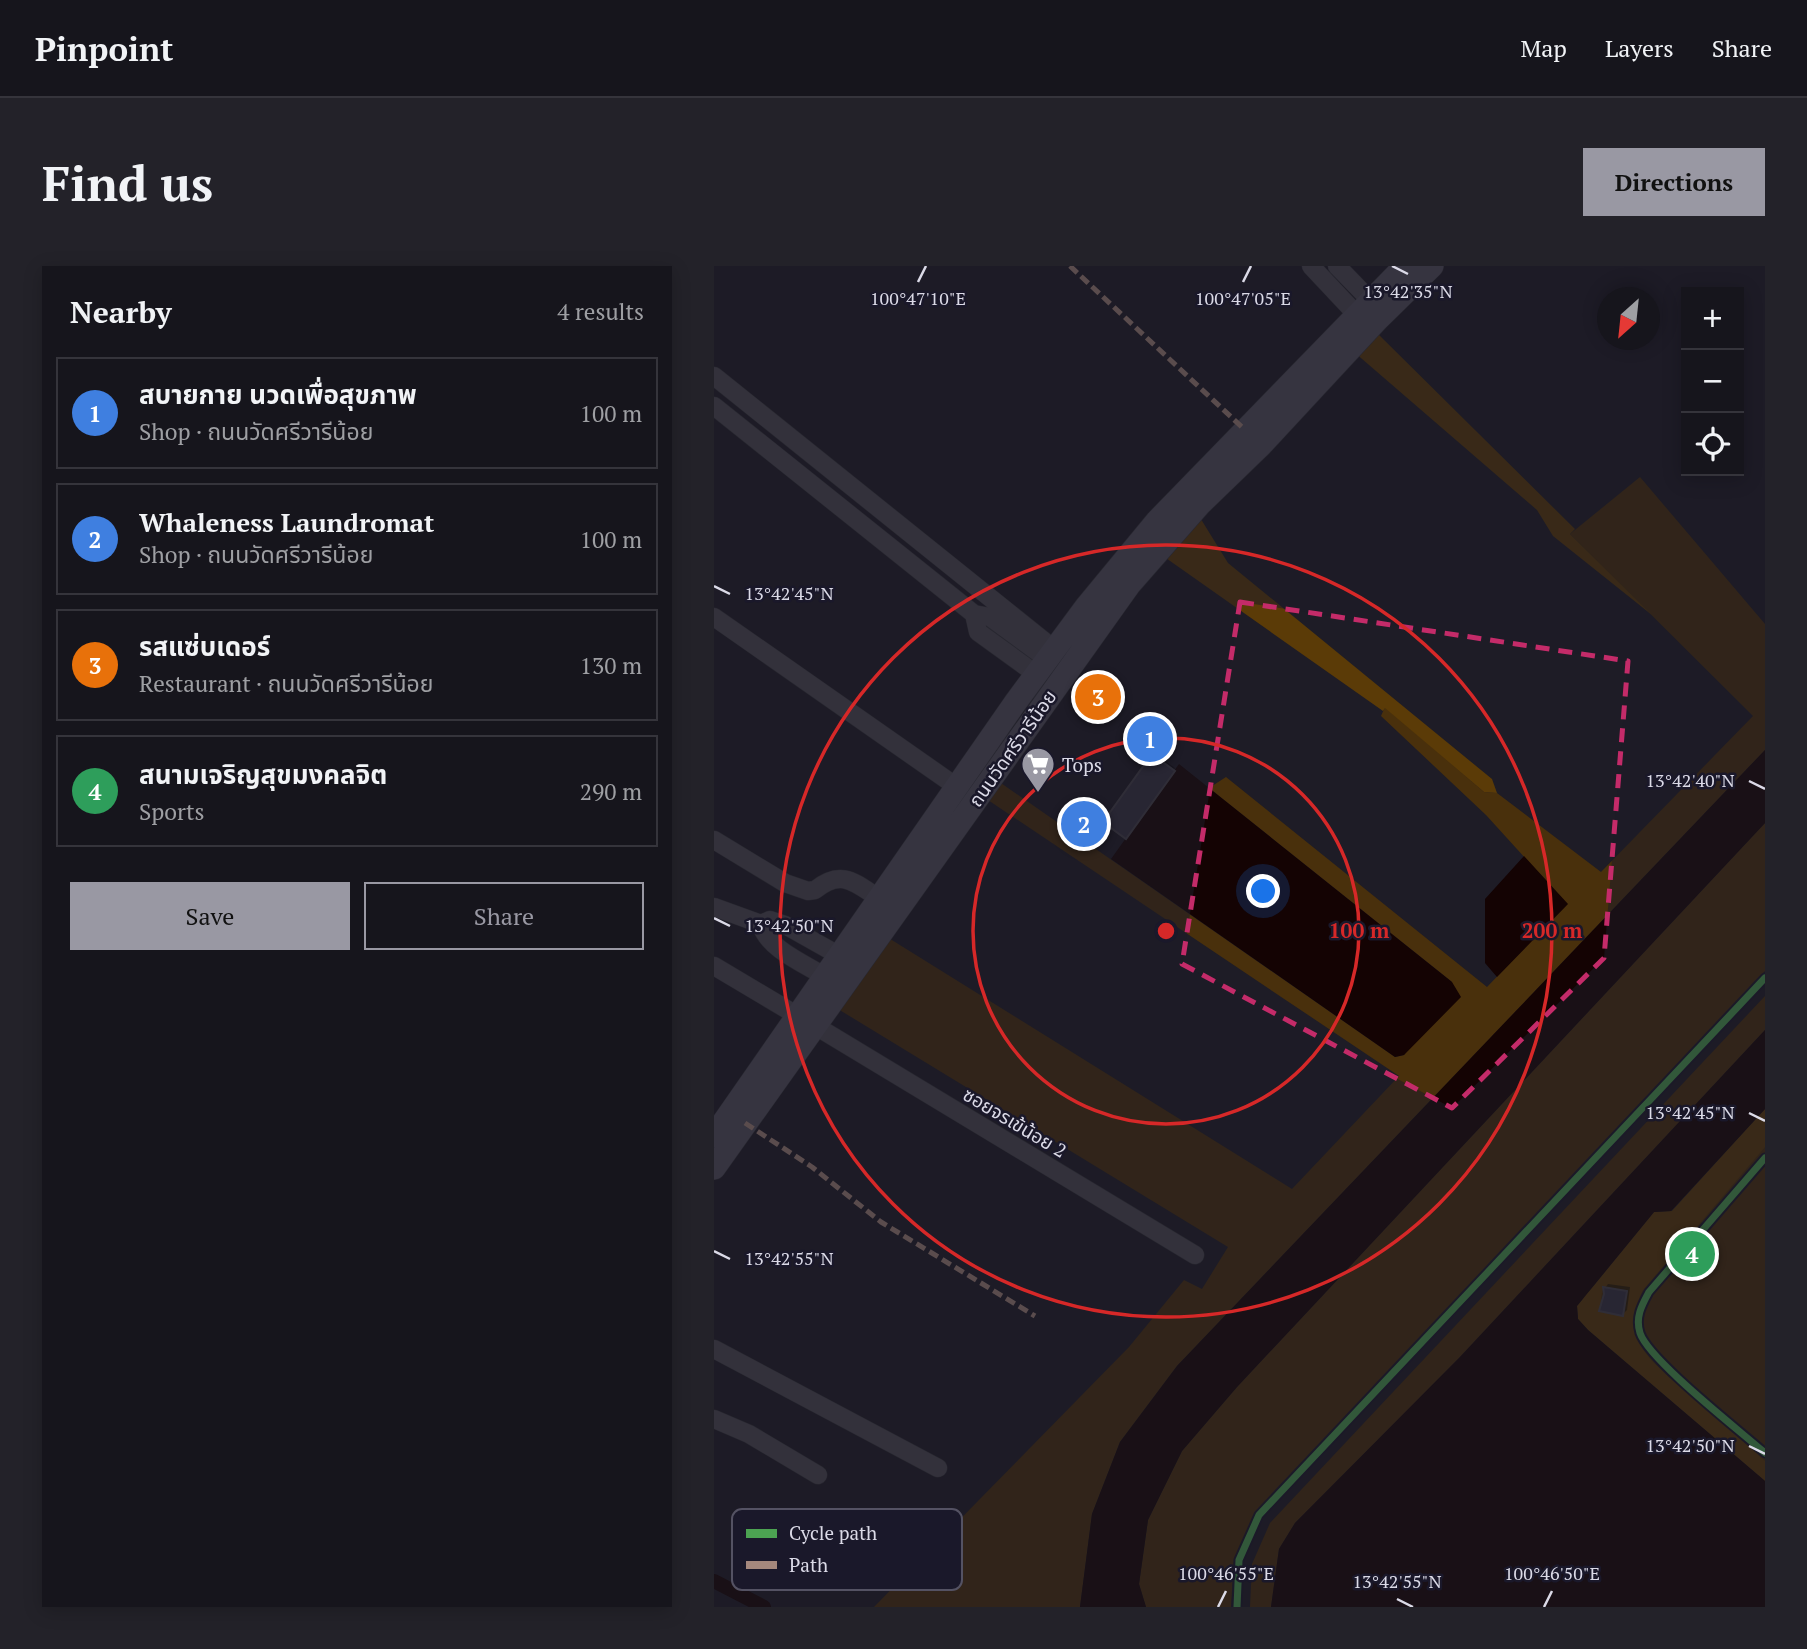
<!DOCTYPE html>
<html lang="en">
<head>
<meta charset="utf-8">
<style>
	:root { --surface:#16151c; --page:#232229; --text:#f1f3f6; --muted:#9e9fa3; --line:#35343b; --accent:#9998a3 }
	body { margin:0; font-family:"PT Serif","Noto Sans Thai",serif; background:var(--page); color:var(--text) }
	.controls { position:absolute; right:21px; top:21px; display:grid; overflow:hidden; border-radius:0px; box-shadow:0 4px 18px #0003 }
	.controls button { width:63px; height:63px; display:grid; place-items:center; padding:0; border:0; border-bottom:2px solid var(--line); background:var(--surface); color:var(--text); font:35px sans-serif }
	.compass { position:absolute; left:883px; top:21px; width:63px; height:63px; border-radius:50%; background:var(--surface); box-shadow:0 4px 18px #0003; rotate:207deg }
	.you { position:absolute; left:550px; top:626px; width:24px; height:24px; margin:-18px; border:5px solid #fff; border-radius:50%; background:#1a73e8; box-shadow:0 0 0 10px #1a73e833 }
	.badge { display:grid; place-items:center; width:46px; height:46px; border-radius:50%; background:var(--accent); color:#fff; font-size:23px; font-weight:700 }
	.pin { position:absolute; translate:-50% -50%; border:4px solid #fff; box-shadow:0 2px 7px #0006 }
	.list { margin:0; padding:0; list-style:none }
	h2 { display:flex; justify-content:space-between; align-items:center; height:91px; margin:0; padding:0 28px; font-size:30px }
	h2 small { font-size:23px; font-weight:400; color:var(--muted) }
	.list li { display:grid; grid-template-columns:46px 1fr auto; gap:21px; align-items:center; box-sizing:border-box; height:112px; margin:0 14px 14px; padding:0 14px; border:2px solid var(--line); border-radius:0px }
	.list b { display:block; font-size:26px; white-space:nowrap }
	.list p { margin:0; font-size:23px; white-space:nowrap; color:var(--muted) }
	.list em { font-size:23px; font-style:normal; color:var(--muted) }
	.actions { display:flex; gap:14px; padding:21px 28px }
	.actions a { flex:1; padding:16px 0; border:2px solid var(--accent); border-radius:0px; text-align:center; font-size:24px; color:var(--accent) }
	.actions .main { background:var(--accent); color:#111 }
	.icon { flex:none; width:38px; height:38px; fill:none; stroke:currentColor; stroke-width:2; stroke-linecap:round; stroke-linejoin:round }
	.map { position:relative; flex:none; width:1051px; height:1341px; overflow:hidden; border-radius:0px }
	header { display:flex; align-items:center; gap:42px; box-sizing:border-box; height:98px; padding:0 35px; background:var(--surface); border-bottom:2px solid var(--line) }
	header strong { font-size:33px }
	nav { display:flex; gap:38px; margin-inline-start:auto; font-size:24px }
	.intro { display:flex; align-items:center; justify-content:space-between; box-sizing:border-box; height:168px; padding:0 42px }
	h1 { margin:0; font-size:49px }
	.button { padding:18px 32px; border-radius:0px; background:var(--accent); color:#111; font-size:24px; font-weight:700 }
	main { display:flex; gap:42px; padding:0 42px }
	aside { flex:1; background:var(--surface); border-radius:0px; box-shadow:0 4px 18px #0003 }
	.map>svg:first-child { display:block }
	.green { fill:#49300c }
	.forest { fill:#5b3b07; fill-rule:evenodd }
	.water { fill:#140303 }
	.shadow { fill:#0007 }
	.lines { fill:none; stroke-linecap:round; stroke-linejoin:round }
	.canal { stroke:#140303; stroke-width:14 }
	.building { fill:#373344; stroke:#46444d; stroke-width:2 }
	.minor-casing { stroke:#36363d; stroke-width:19 }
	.major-casing { stroke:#36363d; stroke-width:24 }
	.minor { stroke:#4e4d55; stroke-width:18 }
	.major { stroke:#545360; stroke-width:23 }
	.quiet { stroke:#a5887d; stroke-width:5; stroke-dasharray:10 5; stroke-linecap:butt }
	.cycleway-casing { stroke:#1a182a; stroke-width:11 }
	.cycleway { stroke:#4ca352; stroke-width:7 }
	.marked { fill:none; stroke:#c42b69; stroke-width:5; stroke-dasharray:14 9; stroke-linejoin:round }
	.ticks { fill:none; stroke:#dbdae7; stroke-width:2.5 }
	.ring { fill:none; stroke:#d62828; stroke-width:3.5 }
	.labels { text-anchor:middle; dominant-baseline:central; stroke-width:5; stroke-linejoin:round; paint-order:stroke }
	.street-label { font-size:19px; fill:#dbdae7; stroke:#1a182a }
	.poi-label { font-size:19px; fill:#dbdae7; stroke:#1a182a; text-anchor:start }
	.key { fill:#1a182a; stroke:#545263; stroke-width:2 }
	.key-label { font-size:19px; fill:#dbdae7 }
	.ticks-label { font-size:18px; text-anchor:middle; fill:#dbdae7; stroke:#1a182a; stroke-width:5; stroke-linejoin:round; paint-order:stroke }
	.centre { fill:#d62828; stroke:#1a182a; stroke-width:3.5 }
	.ring-label { font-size:21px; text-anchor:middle; font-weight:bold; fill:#d62828; stroke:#1a182a; stroke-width:5; stroke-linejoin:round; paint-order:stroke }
</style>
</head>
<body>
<header>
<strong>Pinpoint</strong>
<nav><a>Map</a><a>Layers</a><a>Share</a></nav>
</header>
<div class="intro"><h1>Find us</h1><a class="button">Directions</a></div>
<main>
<aside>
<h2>Nearby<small>4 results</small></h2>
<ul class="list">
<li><span class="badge" style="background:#3f7fe0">1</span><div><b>สบายกาย นวดเพื่อสุขภาพ</b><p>Shop · ถนนวัดศรีวารีน้อย</p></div><em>100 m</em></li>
<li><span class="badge" style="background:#3f7fe0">2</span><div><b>Whaleness Laundromat</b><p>Shop · ถนนวัดศรีวารีน้อย</p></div><em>100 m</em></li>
<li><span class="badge" style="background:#e8710a">3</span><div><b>รสแซ่บเดอร์</b><p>Restaurant · ถนนวัดศรีวารีน้อย</p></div><em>130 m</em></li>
<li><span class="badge" style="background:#2e9e5b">4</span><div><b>สนามเจริญสุขมงคลจิต</b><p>Sports</p></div><em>290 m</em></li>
</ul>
<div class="actions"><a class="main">Save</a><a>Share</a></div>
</aside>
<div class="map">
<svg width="1051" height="1341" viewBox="0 0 1051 1341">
	<rect width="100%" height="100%" fill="#1e1c26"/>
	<!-- green -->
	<path class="green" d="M926 211 1051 358V484L463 1100 406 1176 378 1248 366 1341H160L415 1081 470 1014 488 1023 514 981 124 743 173 671 578 923 685 810 271 532 284 515 681 791 690 789 738 716 495 522 512 511 773 721 853 638 772 549 667 450 671 441 770 526 783 527 887 606 1039 450 856 268Z
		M1051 557V705L541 1247 520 1293 517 1341H432L425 1318 434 1254 468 1185 523 1121Z
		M1051 730V764L746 1091 581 1257 565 1283 557 1341H536L538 1298 556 1257Z
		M1051 843V1215L869 1031 958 945Z"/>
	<!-- forest -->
	<path class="forest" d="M661 65 861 263 856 268 938 349 839 270 823 244 640 86Z
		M485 250 514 297 778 513 783 527 770 526 671 442 669 445 449 290Z
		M1051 843V881L929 1024C914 1053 918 1073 940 1097L1051 1195V1215L874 1064 864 1053 863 1040 940 946 958 945ZM889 1022 900 1023 911 1031 909 1050 892 1045 887 1033Z"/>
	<!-- water -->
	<path class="water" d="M1051 484V557L523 1121 468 1185 434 1254 425 1318 432 1341H366L378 1248 406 1176 463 1100Z
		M465 498 738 716 747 731 690 789 681 791 397 593Z
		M810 590 854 638 783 711 771 697V633Z
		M1051 764V843L957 945 940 946 863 1040 864 1053 874 1064 1051 1215V1341H557L565 1283 581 1257 746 1091Z"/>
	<!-- shadow -->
	<path class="shadow" d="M440 487 461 502 412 571 391 556Z
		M894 1018 916 1021 913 1044 909 1048 892 1029 891 1022Z"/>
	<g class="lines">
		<!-- canal -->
		<path class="canal" d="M0 1315 50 1341"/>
	</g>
	<!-- building -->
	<path class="building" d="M438 488 461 505 412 573 389 556Z
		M889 1021 913 1025 909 1050 885 1045 890 1028Z"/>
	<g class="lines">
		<defs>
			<path id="minor" d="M597 0 643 49
				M623 0 657 35
				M0 110 340 383
				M0 140 260 348 276 351 333 393
				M260 348 264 366 322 408
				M0 351 243 521
				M0 574 71 617 94 625 101 624C128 602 141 617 166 633
				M0 641 47 658 56 654 71 659 126 690
				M47 658C52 682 91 698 112 711
				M0 700 84 750
				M100 759 481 989
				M0 1083 224 1202
				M0 1153 35 1168 104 1209"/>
			<path id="major" d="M0 870 301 437 372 341 443 255 691 0
				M0 902 415 319 486 238 547 179 663 54 718 0"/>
		</defs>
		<!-- minor casing -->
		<use href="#minor" class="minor-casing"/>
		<!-- major casing -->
		<use href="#major" class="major-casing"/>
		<!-- minor -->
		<use href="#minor" class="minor"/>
		<!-- major -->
		<use href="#major" class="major"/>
		<!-- quiet -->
		<path class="quiet" d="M356 0 530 163
			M31 857 98 901 167 956 321 1050"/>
		<defs>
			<path id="cycleway" d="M1051 892 935 1026C928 1039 921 1051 926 1067 935 1094 1025 1164 1051 1187
				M523 1341 525 1294 545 1249 1051 712"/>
		</defs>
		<!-- cycleway casing -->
		<use href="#cycleway" class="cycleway-casing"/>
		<!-- cycleway -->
		<use href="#cycleway" class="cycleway"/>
	</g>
	<!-- marked area -->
	<path d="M0 0H1051V1341H0ZM526 336 914 395 890 692 738 842 468 698Z" fill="#1e1c26" fill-opacity=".55" fill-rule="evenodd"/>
	<path class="marked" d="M526 336 914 395 890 692 738 842 468 698Z"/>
	<!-- ticks -->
	<path class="ticks" d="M678 0 694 8M204 16 212 0M529 16 537 0M0 320 16 328M1035 515 1051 523M0 652 16 660M1035 847 1051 855M0 985 16 993M1035 1180 1051 1188M683 1333 699 1341M504 1341 512 1325M830 1341 838 1325"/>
	<!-- distance rings -->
	<g class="ring">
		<circle cx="452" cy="665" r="193"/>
		<circle cx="452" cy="665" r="386"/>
	</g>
	<!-- icons -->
	<defs>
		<symbol id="supermarket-pin" viewBox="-11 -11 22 30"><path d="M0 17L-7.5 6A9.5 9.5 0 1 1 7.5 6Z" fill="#9998a3" stroke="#1a182a"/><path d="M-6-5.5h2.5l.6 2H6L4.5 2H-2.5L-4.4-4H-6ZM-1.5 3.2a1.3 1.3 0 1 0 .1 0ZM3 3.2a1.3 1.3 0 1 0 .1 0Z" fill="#fff"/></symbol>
	</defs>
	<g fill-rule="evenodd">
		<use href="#supermarket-pin" x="305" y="479" width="38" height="52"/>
	</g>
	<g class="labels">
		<!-- street labels -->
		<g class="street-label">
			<text transform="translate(298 482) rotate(-55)">ถนนวัดศรีวารีน้อย</text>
			<text transform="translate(301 856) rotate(31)">ซอยจรเข้น้อย 2</text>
		</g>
		<!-- poi labels -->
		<g class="poi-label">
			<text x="348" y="498">Tops</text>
		</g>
	</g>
	<!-- legend -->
	<rect x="18" y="1243" width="230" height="81" rx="10" class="key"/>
	<rect x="32" y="1263" width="31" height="9" fill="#4ca352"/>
	<rect x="32" y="1295" width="31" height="8" fill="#a5887d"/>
	<g class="key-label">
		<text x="75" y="1274">Cycle path</text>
		<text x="75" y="1306">Path</text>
	</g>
	<g class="ticks-label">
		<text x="694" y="32">13°42'35"N</text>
		<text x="204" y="39">100°47'10"E</text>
		<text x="529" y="39">100°47'05"E</text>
		<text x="75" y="334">13°42'45"N</text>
		<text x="976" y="521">13°42'40"N</text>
		<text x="75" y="666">13°42'50"N</text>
		<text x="976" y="853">13°42'45"N</text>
		<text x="75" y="999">13°42'55"N</text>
		<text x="976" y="1186">13°42'50"N</text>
		<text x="512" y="1314">100°46'55"E</text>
		<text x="838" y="1314">100°46'50"E</text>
		<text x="683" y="1322">13°42'55"N</text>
	</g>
	<circle cx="452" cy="665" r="10" class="centre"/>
	<g class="ring-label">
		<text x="645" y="672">100 m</text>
		<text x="838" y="672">200 m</text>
	</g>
</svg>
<div class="controls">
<button>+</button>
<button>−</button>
<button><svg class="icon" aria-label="locate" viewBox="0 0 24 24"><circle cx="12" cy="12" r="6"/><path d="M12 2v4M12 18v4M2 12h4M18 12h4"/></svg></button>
</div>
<svg class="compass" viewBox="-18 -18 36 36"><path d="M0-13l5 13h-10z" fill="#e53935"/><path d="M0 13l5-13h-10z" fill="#9e9fa3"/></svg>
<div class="you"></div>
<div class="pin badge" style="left:436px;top:473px;background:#3f7fe0">1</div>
<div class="pin badge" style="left:370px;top:558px;background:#3f7fe0">2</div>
<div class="pin badge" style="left:384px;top:431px;background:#e8710a">3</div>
<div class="pin badge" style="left:978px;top:988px;background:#2e9e5b">4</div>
</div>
</main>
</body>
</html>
